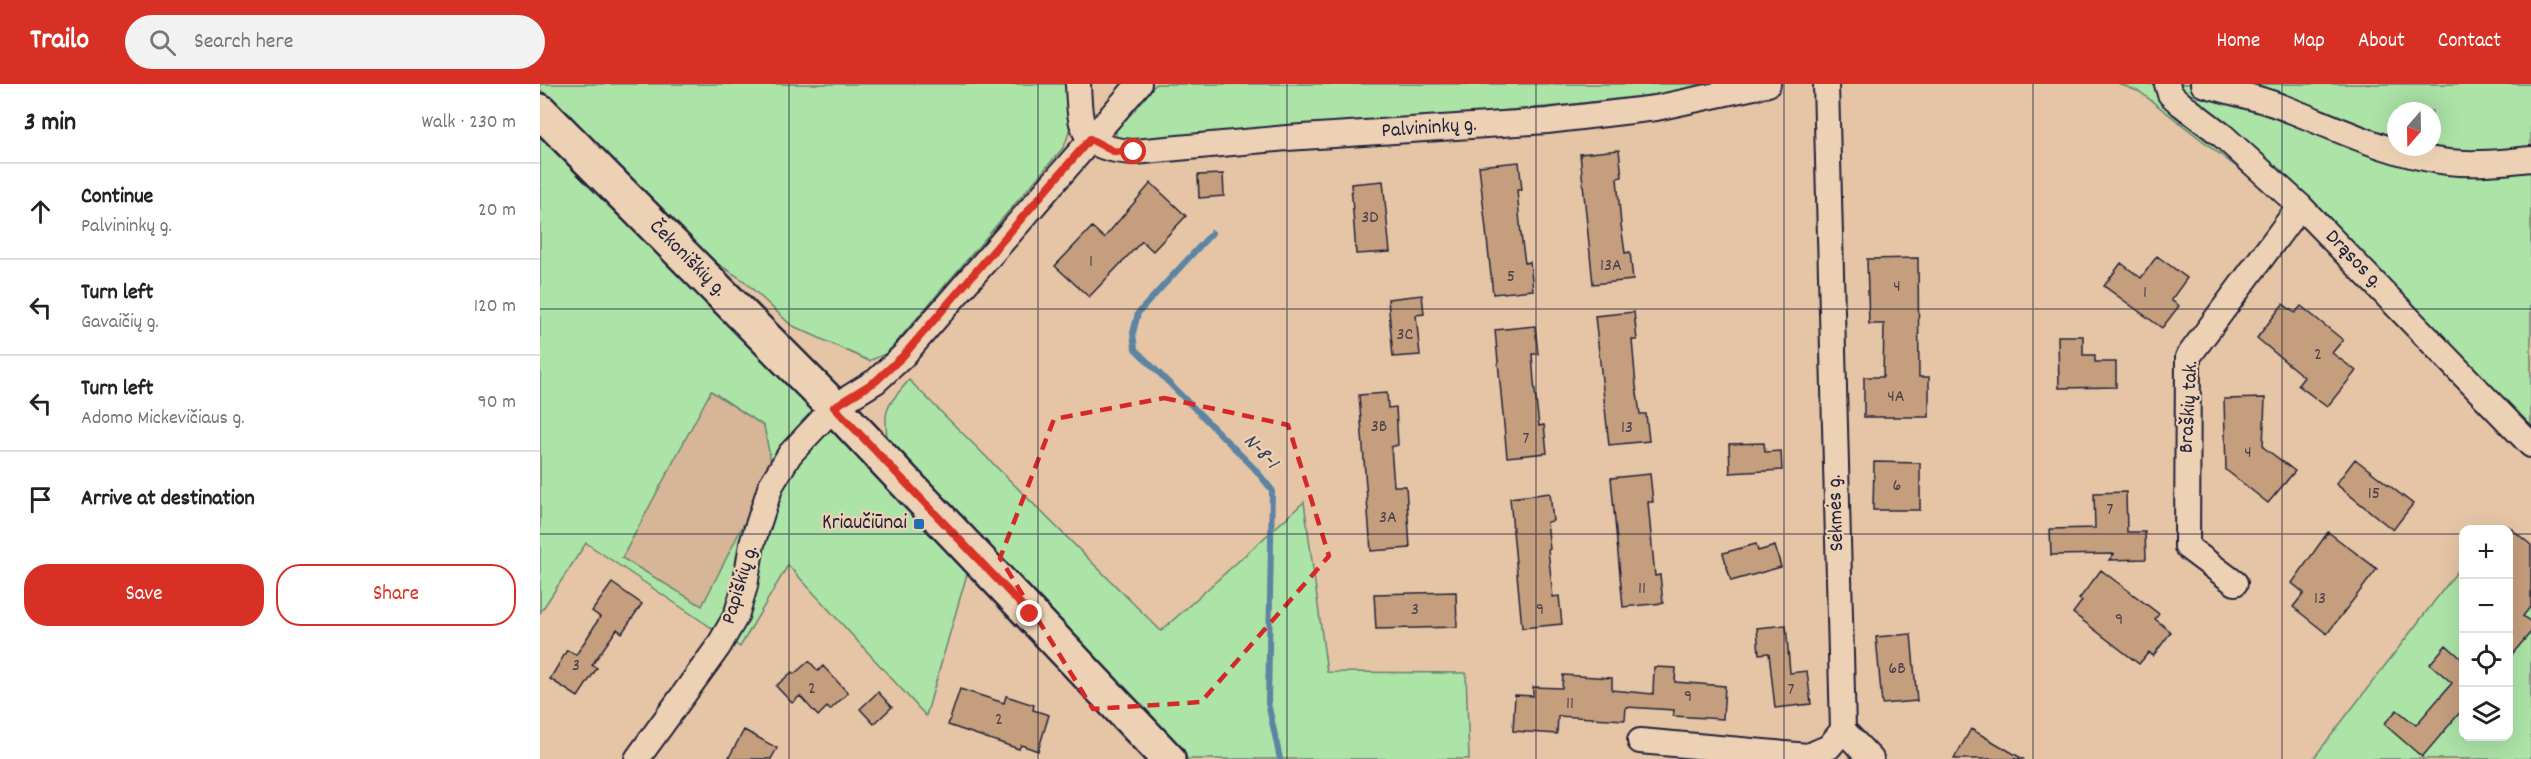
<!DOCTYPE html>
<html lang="en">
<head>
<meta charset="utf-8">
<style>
	:root { --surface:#fff; --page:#f2f2f2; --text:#222; --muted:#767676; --line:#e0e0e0; --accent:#d93025 }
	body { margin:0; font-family:Dekko,sans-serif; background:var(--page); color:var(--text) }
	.controls { position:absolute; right:18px; bottom:18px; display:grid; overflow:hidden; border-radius:12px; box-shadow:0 6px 24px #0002 }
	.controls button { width:54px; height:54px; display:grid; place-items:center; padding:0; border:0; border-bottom:2px solid var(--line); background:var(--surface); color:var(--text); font:30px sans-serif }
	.compass { position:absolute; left:1847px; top:18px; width:54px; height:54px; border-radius:50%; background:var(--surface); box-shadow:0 6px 24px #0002; rotate:200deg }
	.stop { position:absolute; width:18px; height:18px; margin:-14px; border:4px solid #d93025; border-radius:50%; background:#fff }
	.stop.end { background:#d93025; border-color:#fff; box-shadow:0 2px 6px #0008 }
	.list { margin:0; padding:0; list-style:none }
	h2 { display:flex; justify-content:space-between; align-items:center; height:78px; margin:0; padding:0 24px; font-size:26px }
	h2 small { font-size:20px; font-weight:400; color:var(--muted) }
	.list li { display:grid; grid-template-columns:39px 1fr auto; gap:18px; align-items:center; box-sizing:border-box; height:96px; padding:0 24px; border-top:2px solid var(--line) }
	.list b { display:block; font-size:22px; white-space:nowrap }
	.list p { margin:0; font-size:20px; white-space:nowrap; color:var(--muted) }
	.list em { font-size:20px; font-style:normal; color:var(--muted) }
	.actions { display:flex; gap:12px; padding:18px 24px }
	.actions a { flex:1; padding:14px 0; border:2px solid var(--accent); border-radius:24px; text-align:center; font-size:21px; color:var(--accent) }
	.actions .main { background:var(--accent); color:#fff }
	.icon { flex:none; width:33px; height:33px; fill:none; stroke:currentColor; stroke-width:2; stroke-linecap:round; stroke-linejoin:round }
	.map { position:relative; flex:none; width:1991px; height:675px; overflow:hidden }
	header { display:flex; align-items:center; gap:36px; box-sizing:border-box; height:84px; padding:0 30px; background:var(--accent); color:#fff }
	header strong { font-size:28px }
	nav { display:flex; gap:33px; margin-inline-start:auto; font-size:21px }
	.search { width:420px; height:54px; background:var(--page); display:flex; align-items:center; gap:15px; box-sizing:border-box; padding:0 21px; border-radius:33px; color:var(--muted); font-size:22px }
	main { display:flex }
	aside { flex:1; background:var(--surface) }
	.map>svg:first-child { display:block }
	.built { fill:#d7b697 }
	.green { fill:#ace3a7; stroke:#678271; stroke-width:1.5; fill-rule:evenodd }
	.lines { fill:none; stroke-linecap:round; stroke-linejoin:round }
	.stream { stroke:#5d84a2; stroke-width:6 }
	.building { fill:#c49e7d; stroke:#22223b; stroke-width:1.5 }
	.minor-casing { stroke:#22223b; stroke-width:28 }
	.secondary-casing { stroke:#22223b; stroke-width:38 }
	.minor { stroke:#edd1b4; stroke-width:24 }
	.secondary { stroke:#edd1b4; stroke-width:33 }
	.route { stroke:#d93025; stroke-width:8 }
	.marked { fill:none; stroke:#d62828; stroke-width:4.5; stroke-dasharray:12 8; stroke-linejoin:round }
	.grid { fill:none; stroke:#22223b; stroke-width:1.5; stroke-opacity:0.55 }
	.poi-dot { fill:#1f6fb2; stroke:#edd1b4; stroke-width:2 }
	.labels { text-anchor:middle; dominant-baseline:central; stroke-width:4.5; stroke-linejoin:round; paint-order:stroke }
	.number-label { font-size:18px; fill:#4a414c }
	.street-label { font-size:21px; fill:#22223b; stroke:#edd1b4 }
	.poi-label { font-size:21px; fill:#22223b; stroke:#edd1b4; text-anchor:end }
	.water-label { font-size:22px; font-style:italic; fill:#36435d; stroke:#edd1b4 }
</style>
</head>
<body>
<header>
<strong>Trailo</strong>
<div class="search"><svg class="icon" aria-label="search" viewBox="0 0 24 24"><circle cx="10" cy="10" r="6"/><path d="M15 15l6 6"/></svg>Search here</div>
<nav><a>Home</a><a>Map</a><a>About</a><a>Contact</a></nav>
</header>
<main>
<aside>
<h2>3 min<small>Walk · 230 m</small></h2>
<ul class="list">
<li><svg class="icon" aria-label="ahead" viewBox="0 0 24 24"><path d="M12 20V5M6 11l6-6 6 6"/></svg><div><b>Continue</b><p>Palvininkų g.</p></div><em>20 m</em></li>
<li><svg class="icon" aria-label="left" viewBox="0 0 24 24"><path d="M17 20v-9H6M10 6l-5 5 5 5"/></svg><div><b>Turn left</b><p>Gavaičių g.</p></div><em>120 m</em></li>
<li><svg class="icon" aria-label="left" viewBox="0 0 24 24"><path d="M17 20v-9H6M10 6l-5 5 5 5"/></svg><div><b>Turn left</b><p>Adomo Mickevičiaus g.</p></div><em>90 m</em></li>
<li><svg class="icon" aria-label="arrive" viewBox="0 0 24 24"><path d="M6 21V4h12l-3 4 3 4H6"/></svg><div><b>Arrive at destination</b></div></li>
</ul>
<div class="actions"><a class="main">Save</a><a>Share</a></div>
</aside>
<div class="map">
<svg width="1991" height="675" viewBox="0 0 1991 675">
	<rect width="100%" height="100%" fill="#e5c5a5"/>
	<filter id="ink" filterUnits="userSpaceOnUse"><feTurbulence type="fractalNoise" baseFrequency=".0167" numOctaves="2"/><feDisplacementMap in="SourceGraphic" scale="12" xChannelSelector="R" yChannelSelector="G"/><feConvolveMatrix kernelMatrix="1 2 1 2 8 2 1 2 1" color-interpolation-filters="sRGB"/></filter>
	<g filter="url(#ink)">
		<!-- built -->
		<path class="built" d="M172 306 224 342 232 385 162 523 82 474Z"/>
		<!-- green -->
		<path class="green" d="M0 0H528C530 22 534 44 523 64L347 269 329 277 251 241 203 196 175 178 0 5Z
			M616 0H1181L1147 7 1017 22 587 60 576 54V45Z
			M1579 0H1991V368L1744 120 1600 8ZM1856 27H1892V63H1856Z
			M0 50 429 483 386 632 248 481 200 563 46 459 0 529ZM171 307 224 342 232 384 162 522 82 474Z
			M369 296 621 547 764 418 787 588 926 589 929 675H641L348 362C343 323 345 325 369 296Z
			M1969 474 1991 493V675H1773L1923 480 1924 652H1968Z"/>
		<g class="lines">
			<!-- stream -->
			<path class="stream" d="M672 149 598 229 593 249 595 265 715 385 732 406 728 619 740 675"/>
		</g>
		<!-- building -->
		<path class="building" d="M1079 66 1082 93 1077 94 1081 141 1085 169 1090 168 1093 196 1053 200 1040 70Z
			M979 78 982 106H977L981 151 985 179 990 178 993 206 953 210 939 82Z
			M683 90 684 112 659 114 658 91Z
			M843 97 850 168 816 170 811 100Z
			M611 99 646 132 613 167 602 157 549 213 515 182 552 143 564 154Z
			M1617 172 1647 194 1631 216 1639 222 1622 244 1564 202 1581 179 1601 194Z
			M1378 174 1379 293H1389V333H1324V293H1343L1344 240H1329L1327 175Z
			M882 211 884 230 876 231 880 271 853 273 848 215Z
			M1743 220 1755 229 1761 222 1803 256 1792 269 1816 287 1787 323 1758 301 1764 293 1717 254Z
			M1094 228 1097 256H1092L1096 302 1100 330H1106L1109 357 1069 361 1055 232Z
			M995 242 998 270H992L994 298 999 342 1004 341 1007 369 967 373 955 246Z
			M1518 252H1543V271H1555V278H1576V303L1519 304Z
			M847 309 848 324 856 323 858 361 851 363 854 402H866L870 464 831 467 819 311Z
			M1725 314 1723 363 1755 387 1728 419 1686 386 1684 315Z
			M1224 359 1225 368 1241 367 1242 386 1190 389 1189 360Z
			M1815 375 1873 420 1853 446 1796 400Z
			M1334 378 1380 379V426H1333Z
			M1110 390 1113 418H1108L1112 462 1115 492 1120 491 1123 519 1083 523 1071 394Z
			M1586 408 1587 448H1605L1606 475 1569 476 1574 470 1511 471 1510 445 1555 444 1554 409Z
			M1010 409 1013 437 1007 438 1010 465 1008 466 1013 513 1019 512 1022 540 982 544 970 414Z
			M1968 442 1991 461V522L1983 532 1991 538V548L1968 575Z
			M1788 448 1837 485 1787 550 1753 523 1764 509 1752 499Z
			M1216 460 1218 467 1235 462 1241 483 1191 497 1183 469Z
			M1561 486 1619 530 1615 535 1631 548 1613 572 1609 568 1599 580 1533 529 1542 517 1539 515Z
			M72 499 102 520 82 549 77 545 52 581 57 584 38 613 10 595 27 566 36 571 47 554 60 533 52 527Z
			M916 508 917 543 836 545 834 510Z
			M1246 541 1250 589 1267 587 1271 620 1235 624 1229 569 1219 570 1217 544Z
			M1371 550 1377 617 1342 620 1336 553Z
			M1906 561 1923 576V625L1882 673 1844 640 1857 626 1876 641 1912 599 1890 580Z
			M269 577 278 587 283 582 308 609 290 626 287 623 278 632 260 612 252 619 236 602 252 588 254 590Z
			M1114 583 1136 584 1135 598 1185 602 1183 635 1133 632 1134 626 1086 623 1085 636 1018 632 1017 650 973 647 975 611 993 612V603L1022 604 1023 591 1072 594V606L1113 610Z
			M420 605 464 619 466 612 494 621 493 626 509 631 498 667 481 661 479 665 408 641Z
			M338 608 352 623 334 640 320 625Z
			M1431 645 1483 675H1414Z
			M204 646 237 664 231 675H188Z"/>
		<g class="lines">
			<defs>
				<path id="minor" d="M538 0C540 47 541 65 594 68L747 54 1007 37 1116 24 1228 0
					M1627 0 1630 10 1641 20 1683 52 1760 122 1991 361
					M1663 0C1686 7 1711 12 1734 20 1791 41 1847 71 1908 78 1935 81 1964 78 1991 75
					M1695 499 1647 463 1648 273 1760 122
					M1303 646 1331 675
					M1100 657 1268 672 1289 663 1303 646 1286 0
					M97 675 178 563 196 532 205 502 212 460 231 401 250 370 294 323 336 297 363 272 599 0"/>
				<path id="secondary" d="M0 27 294 323 628 675"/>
			</defs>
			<!-- minor casing -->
			<use href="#minor" class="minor-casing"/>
			<!-- secondary casing -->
			<use href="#secondary" class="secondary-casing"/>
			<!-- minor -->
			<use href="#minor" class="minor"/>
			<!-- secondary -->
			<use href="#secondary" class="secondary"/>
		</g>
	</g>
	<g class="lines" filter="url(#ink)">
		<!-- route -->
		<path class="route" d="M490 530 294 323 336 297 363 272 550 55 573 67 594 68"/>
	</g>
	<!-- marked area -->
	<path class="marked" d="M624 314 748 341 789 472 661 618 553 625 460 474 514 335Z"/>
	<!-- grid -->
	<path class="grid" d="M249 0V675M498 0V675M747 0V675M996 0V675M1244 0V675M1493 0V675M1742 0V675M0 225H1991M0 450H1924M1968 450H1991"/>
	<!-- markers -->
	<rect class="poi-dot" x="373" y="434" width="12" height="12" rx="3"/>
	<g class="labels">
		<!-- number labels -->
		<g class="number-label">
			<text x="830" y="134">3D</text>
			<text x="551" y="178">1</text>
			<text x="1071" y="182">13A</text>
			<text x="971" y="193">5</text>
			<text x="1357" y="203">4</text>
			<text x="1605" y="209">1</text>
			<text x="865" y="251">3C</text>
			<text x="1778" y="271">2</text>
			<text x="1356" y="313">4A</text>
			<text x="839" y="343">3B</text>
			<text x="1087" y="344">13</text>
			<text x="986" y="355">7</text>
			<text x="1708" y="369">4</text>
			<text x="1357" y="402">6</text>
			<text x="1834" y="410">15</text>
			<text x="1570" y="426">7</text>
			<text x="848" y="434">3A</text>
			<text x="1102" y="505">11</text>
			<text x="1780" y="515">13</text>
			<text x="875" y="526">3</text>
			<text x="1000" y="526">9</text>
			<text x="1579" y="536">9</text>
			<text x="36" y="582">3</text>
			<text x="1357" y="585">6B</text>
			<text x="272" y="605">2</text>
			<text x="1251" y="606">7</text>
			<text x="1148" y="613">9</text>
			<text x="1030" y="620">11</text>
			<text x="459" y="636">2</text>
		</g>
		<!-- street labels -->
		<g class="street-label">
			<text transform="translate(889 45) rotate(-4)">Palvininkų g.</text>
			<text transform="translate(147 175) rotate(45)">Čekoniškių g.</text>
			<text transform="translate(1813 176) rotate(46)">Drąsos g.</text>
			<text transform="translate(1650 323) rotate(-87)">Braškių tak.</text>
			<text transform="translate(1297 429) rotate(-92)">Sėkmės g.</text>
			<text transform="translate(201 501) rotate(-73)">Papiškių g.</text>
		</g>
		<!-- poi labels -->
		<g class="poi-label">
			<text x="367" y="440">Kriaučiūnai</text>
		</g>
		<!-- water labels -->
		<g class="water-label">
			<text transform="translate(720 368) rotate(46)">N-8-1</text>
		</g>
	</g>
</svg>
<div class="controls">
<button>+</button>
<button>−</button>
<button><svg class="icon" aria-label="locate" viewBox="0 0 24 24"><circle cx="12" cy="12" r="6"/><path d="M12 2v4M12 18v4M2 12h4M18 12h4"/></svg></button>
<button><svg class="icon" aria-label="layers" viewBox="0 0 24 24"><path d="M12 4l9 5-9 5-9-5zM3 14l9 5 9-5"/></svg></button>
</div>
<svg class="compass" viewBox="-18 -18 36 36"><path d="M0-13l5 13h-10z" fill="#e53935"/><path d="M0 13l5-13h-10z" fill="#767676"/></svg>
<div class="stop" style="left:594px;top:68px"></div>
<div class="stop end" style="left:490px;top:530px"></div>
</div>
</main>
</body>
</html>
